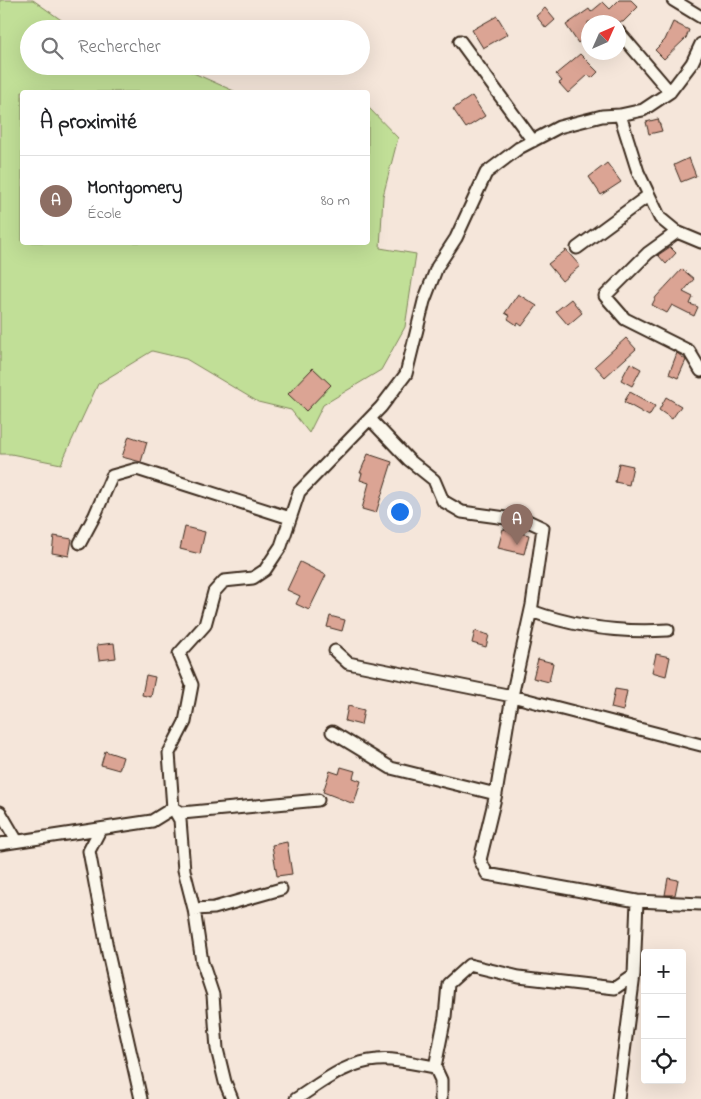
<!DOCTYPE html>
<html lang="fr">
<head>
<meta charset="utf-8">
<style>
	:root { --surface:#fff; --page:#f2f2f2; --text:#202124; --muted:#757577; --line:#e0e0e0; --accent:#3b2a1e }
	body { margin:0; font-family:"Indie Flower",sans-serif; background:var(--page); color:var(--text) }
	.controls { position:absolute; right:15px; bottom:15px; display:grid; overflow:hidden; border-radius:5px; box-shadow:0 5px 20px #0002 }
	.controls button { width:45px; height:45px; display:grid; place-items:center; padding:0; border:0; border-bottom:1px solid var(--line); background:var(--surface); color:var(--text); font:25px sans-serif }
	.compass { position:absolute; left:581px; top:15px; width:45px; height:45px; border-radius:50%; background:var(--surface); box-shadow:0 5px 20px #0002; rotate:45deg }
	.you { position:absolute; left:399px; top:511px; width:18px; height:18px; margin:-12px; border:4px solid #fff; border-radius:50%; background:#1a73e8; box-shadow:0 0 0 8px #1a73e833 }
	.badge { display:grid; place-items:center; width:32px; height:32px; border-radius:50%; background:var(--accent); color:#fff; font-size:16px; font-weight:700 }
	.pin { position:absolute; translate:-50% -41px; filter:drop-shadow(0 1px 2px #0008) }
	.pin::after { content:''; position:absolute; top:26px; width:18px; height:15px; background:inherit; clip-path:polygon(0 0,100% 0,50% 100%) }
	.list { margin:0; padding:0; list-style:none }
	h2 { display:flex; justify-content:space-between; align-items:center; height:65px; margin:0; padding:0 20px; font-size:21px }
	h2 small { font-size:16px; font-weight:400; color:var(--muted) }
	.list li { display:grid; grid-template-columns:32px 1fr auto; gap:15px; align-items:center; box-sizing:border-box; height:90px; padding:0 20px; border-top:1px solid var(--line) }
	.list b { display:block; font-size:19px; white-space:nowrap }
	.list p { margin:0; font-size:16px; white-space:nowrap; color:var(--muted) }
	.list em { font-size:16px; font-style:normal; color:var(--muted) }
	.icon { flex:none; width:28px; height:28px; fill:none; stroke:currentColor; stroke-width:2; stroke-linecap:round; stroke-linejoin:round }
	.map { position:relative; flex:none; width:701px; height:1099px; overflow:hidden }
	.search { position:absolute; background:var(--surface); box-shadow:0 5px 20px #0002; left:20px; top:20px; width:350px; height:55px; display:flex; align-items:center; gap:12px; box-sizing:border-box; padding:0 18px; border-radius:28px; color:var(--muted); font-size:19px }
	.panel { position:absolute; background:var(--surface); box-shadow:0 5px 20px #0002; left:20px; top:90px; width:350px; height:155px; border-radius:5px }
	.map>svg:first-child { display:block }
	.green { fill:#c1df97; stroke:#7e845a }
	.building { fill:#dba494; stroke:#3b2a1e }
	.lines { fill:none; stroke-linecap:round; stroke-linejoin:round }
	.minor-casing { stroke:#3b2a1e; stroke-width:15 }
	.minor { stroke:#fbf7ec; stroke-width:11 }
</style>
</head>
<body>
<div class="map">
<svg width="701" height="1099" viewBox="0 0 701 1099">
	<rect width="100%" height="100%" fill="#f5e6da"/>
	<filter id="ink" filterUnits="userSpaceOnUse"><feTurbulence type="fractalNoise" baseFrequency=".02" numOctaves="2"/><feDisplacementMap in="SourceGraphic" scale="10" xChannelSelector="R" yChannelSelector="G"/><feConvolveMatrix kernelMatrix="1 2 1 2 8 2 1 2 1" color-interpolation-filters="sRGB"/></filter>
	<g filter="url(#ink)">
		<!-- green -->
		<path class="green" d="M0 0H33L74 29H29V66H178L236 92H22V242H368V107L398 138 383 196 380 248 416 254 405 327 381 370 323 405 309 433 291 410 258 402 186 359 152 351 98 384 61 464 11 454H0Z"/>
		<!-- building -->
		<path class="building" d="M619 0H631L638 7 623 22H588V36L578 43 566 25 589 9 591 12 603 2 610 9Z
			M545 8 555 20 546 28 536 16Z
			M497 16 508 34 483 48 472 30Z
			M673 22 689 30 686 38 664 59 655 50 665 40Z
			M580 54 598 72 592 78 588 75 568 93 559 83 562 81 556 74Z
			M472 96 485 116 466 128 453 109Z
			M658 119 662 131 649 134 646 122Z
			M689 158 696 176 681 182 674 165Z
			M607 163 621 182 601 195 589 177Z
			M670 247 676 253 666 264 658 255Z
			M566 250 580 266 562 281 548 264Z
			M682 269 694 279 683 292 693 297 690 304 698 307 694 316 672 305 667 313 652 305 656 297Z
			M518 294 537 306 522 326 518 323 517 325 508 319 510 316 505 313Z
			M571 299 582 313 568 325 556 311Z
			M626 338 636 349 605 377 595 366Z
			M677 353 686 360 678 378 669 374Z
			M630 363 641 369 632 386 621 380Z
			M313 368 331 385 306 411 288 394Z
			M630 392 655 406 649 416 624 402Z
			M666 397 681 406 672 419 659 410Z
			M129 436 147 442 141 462 122 457Z
			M368 454 392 462 376 513 362 509 369 483 360 480 362 473H360Z
			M619 463 633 466 629 485 615 482Z
			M185 527 205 532 200 554 180 549Z
			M503 529 529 535 524 554 498 548Z
			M54 536 72 539 69 556 52 553Z
			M300 562 326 575 309 610 296 604 300 596 287 590Z
			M330 616 345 620 342 631 327 627Z
			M475 631 489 635 486 647 472 643Z
			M114 643 116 658 99 660 97 645Z
			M656 654 670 657 666 676 652 672Z
			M538 659 553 663 549 682 533 678Z
			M146 675 155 677 151 697 142 695Z
			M615 689 627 691 623 711 611 708Z
			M348 706 364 710 361 725 345 721Z
			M105 751 123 757 119 770 101 765Z
			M341 767 355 771 353 778 361 781 354 804 323 792 330 771 339 774Z
			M287 842 292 874 277 876 272 845Z
			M668 878 678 880 675 895H665Z"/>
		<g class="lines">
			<defs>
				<path id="minor" d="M673 0 701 17
					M618 31 670 92
					M460 41 533 141
					M620 115 638 172 660 218 677 232 701 242
					M677 232 648 253 605 296 625 319 689 351 701 371
					M577 248 649 195
					M80 543 95 515 112 476 137 469 290 518
					M531 611C575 627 622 633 668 630
					M335 651 348 663 512 696 701 745
					M332 732 391 768 496 794
					M0 812 17 841
					M100 830 89 851 108 953 141 1099
					M0 844 152 821 173 808 182 813 318 800
					M637 901 701 904
					M194 909 214 908 281 889
					M435 1067 441 1080V1099
					M232 1099 225 1082 217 1049 213 995 202 962 194 909 184 870 180 820 173 808 169 753 185 722 192 685 179 654 205 625 214 592 224 581 253 578 265 570 281 546 299 492 381 407 406 374 424 301 437 267 456 238 486 173 519 148 559 127 602 116 620 115 643 110 670 92 692 63 701 44
					M296 1099C321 1083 346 1062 377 1060 395 1058 417 1064 435 1067L445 1017 448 984 469 965 519 977 615 988 634 975 637 901 487 874 480 860 496 794 512 696 532 605 543 528 528 521 462 512 443 501 434 480 409 460 370 419
					M618 1099 634 975"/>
			</defs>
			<!-- minor casing -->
			<use href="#minor" class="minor-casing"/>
			<!-- minor -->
			<use href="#minor" class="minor"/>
		</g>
	</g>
</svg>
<div class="controls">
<button>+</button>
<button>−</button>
<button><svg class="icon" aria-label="locate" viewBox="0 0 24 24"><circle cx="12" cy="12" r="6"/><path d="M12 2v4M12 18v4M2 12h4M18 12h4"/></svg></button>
</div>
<svg class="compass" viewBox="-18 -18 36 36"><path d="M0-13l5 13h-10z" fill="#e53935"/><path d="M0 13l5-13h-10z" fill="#757577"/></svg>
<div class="you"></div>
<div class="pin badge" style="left:517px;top:545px;background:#8d6e63">A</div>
<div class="search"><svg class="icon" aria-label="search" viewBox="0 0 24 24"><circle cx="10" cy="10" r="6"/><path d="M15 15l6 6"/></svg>Rechercher</div>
<section class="panel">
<h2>À proximité<small></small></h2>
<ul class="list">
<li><span class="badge" style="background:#8d6e63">A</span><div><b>Montgomery</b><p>École</p></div><em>80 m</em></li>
</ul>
</section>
</div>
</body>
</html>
